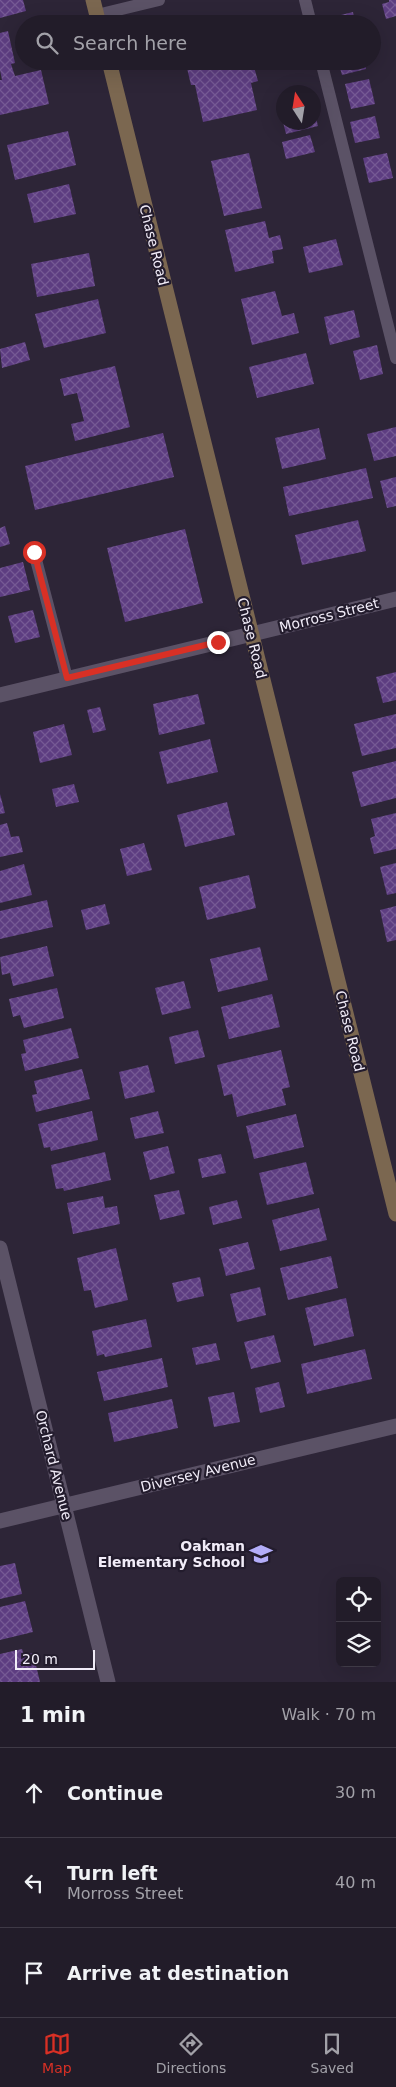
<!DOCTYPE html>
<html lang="en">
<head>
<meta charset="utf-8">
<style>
	:root { --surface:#221c29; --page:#2a2531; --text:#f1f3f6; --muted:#a2a1a8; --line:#3f3a46; --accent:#d93025 }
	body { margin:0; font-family:"DejaVu Sans",sans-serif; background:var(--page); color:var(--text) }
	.controls { position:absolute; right:15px; bottom:15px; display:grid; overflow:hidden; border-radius:8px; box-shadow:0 5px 20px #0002 }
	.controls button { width:45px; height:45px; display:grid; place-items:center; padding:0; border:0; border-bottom:1px solid var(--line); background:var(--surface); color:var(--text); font:25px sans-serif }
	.compass { position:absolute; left:276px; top:85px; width:45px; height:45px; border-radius:50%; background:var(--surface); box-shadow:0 5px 20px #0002; rotate:348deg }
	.scale { position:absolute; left:15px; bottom:12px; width:80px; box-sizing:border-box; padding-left:5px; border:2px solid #f1ecf8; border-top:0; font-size:14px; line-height:18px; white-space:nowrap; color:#f1ecf8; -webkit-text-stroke:4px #231c2d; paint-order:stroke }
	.stop { position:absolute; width:15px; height:15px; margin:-11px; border:4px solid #d93025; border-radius:50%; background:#fff }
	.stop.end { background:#d93025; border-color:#fff; box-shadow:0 1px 5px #0008 }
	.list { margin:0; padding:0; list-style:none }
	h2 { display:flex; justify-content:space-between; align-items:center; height:65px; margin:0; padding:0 20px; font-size:21px }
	h2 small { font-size:16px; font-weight:400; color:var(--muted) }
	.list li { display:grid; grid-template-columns:32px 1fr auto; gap:15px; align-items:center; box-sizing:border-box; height:90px; padding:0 20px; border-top:1px solid var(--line) }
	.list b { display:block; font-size:19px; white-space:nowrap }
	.list p { margin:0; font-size:16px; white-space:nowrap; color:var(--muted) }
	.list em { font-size:16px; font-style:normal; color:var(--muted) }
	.icon { flex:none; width:28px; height:28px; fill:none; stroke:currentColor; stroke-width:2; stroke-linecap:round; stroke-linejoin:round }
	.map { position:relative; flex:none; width:396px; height:1682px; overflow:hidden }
	.search { position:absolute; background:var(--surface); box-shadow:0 5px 20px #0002; left:15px; right:15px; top:15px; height:55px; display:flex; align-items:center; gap:12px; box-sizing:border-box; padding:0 18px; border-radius:28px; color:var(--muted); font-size:19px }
	.sheet { height:335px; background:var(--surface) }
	nav { display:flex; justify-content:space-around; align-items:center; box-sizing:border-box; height:70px; border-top:1px solid var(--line); background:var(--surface); font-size:14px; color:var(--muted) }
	nav a { display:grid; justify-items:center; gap:2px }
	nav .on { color:var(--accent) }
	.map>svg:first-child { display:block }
	.building { fill:url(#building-cross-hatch) }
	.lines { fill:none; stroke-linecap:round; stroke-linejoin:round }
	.lane { stroke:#5b5266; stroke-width:12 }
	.street { stroke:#5b5266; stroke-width:15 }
	.secondary { stroke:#7b6750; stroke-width:15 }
	.route { stroke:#d93025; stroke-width:6 }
	.labels { text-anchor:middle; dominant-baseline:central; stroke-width:4.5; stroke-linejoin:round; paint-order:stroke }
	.street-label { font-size:14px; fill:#f1ecf8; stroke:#231c2d }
	.poi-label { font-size:14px; font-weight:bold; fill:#f1ecf8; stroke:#231c2d; text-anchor:end }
</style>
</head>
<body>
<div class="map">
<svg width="396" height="1682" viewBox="0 0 396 1682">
	<defs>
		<pattern id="building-cross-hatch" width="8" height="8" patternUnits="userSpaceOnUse" patternTransform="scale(1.25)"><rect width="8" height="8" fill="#5d3d81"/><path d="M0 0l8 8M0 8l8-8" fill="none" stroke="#755994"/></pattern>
	</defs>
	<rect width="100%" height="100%" fill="#2d2537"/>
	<!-- building -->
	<path class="building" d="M0 0H23L26 11 0 18Z
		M389 0H396V16L386 19 382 4 389 2Z
		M353 12 355 24H330L329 18Z
		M8 31 15 63 11 64 15 76 41 70 49 104 0 115V80H2L0 70V33Z
		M193 61H272V63L254 67 258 81 251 83 257 110 203 122 195 85H191L186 64Z
		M338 61H364L366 69 342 75Z
		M369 79 375 104 351 109 345 84Z
		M284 101V122H283L278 102Z
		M314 110 318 126 286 134 283 122H314Z
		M375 116 380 138 355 143 350 122Z
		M68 131 76 165 15 180 7 145Z
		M310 135 315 152 286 159 282 142Z
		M249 153 262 208 224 216 211 161Z
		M387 153 393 178 369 183 363 158Z
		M69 184 76 214 34 223 27 194Z
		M265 221 269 238 280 235 283 249 272 251 274 263 235 272 225 230Z
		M336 239 343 265 309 273 303 247Z
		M89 253 95 286 37 297 31 264Z
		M275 291 282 316 294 313 299 333 252 345 241 299Z
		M98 299 106 333 44 348 35 314Z
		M354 310 360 337 330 345 324 317Z
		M25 342 30 360 2 368 0 349Z
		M377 345 383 374 360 380 353 351Z
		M306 353 314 384 257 398 249 367Z
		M115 366 130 427 75 441 71 424 84 421 77 393 64 396 60 379Z
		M396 427V456L374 461 367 434Z
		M319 428 326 459 282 469 275 438Z
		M163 433 174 477 35 510 25 466Z
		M366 468 373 498 289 516 283 487Z
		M396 477V506L387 508 380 481Z
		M358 520 366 551 302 565 295 535Z
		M5 526 10 544 0 547V528Z
		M185 529 203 603 125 622 107 548Z
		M23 562 30 590 0 597V568Z
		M33 610 40 637 15 643 8 616Z
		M396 672V700L383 703 376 677Z
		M198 694 205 724 159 735 153 704Z
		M100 707 106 730 93 733 87 710Z
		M396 714V748L362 756 354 724Z
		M64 724 72 755 40 763 33 732Z
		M210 739 218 772 167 784 159 752Z
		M396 761V798L361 807 352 772Z
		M74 784 79 802 56 807 52 789Z
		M0 794 5 813 0 814Z
		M227 802 235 835 185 847 177 815Z
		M396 813V849L374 854 370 838 375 836 371 819Z
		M7 823 11 837 19 836 23 852 0 857V825Z
		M144 843 152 870 127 876 120 849Z
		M396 863V893L387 895 380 867Z
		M24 864 32 895 0 903V871Z
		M249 875 256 908 207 920 199 887Z
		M47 900 53 927 0 939V911Z
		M105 904 110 924 86 930 81 910Z
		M396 906V940L387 942 380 910Z
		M47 946 54 976 13 986 10 973 2 975 0 957Z
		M260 947 268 980 218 992 210 959Z
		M184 981 191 1008 162 1015 155 988Z
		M57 988 64 1018 24 1028 20 1015 13 1017 9 999Z
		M272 994 280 1027 229 1039 221 1007Z
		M71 1028 79 1058 25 1071 21 1054 26 1053 23 1040Z
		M198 1030 205 1057 175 1064 169 1037Z
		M281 1050 290 1087 282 1089 286 1105 237 1117 232 1094 224 1096 217 1065Z
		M148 1065 155 1092 125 1099 119 1072Z
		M82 1069 90 1099 36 1112 32 1095 37 1094 34 1081Z
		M92 1111 98 1140 51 1151 50 1147 44 1148 38 1124Z
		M158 1111 164 1133 135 1139 130 1118Z
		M296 1114 304 1147 254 1159 246 1126Z
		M168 1146 175 1173 150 1180 143 1152Z
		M105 1152 111 1180 64 1191 63 1188 56 1189 51 1165Z
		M221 1154 226 1173 202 1178 198 1159Z
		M306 1162 314 1194 267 1205 259 1173Z
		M179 1190 185 1214 160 1220 154 1195Z
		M103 1196 105 1208 117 1206 120 1224 73 1234 67 1203Z
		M237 1200 242 1218 213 1225 209 1207Z
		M319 1208 327 1240 280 1251 272 1220Z
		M248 1242 255 1269 226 1276 219 1249Z
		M116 1248 128 1300 95 1308 91 1290 84 1291 77 1258Z
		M331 1256 338 1288 288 1300 280 1268Z
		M200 1277 204 1296 177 1302 172 1283Z
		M260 1287 266 1315 237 1322 230 1294Z
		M346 1298 354 1336 314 1346 305 1308Z
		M146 1319 152 1347 105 1357 104 1354 97 1356 92 1331Z
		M274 1335 281 1362 251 1369 244 1342Z
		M216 1343 220 1360 196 1365 192 1348Z
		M365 1349 372 1379 307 1394 301 1364Z
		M162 1358 168 1387 104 1401 97 1372Z
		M279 1382 285 1407 260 1413 255 1388Z
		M234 1392 240 1422 214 1427 208 1397Z
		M172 1399 178 1428 114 1442 108 1413Z
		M15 1563 22 1594 0 1599V1566Z
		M25 1601 33 1632 0 1640V1607Z
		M22 1649 24 1655 33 1653 40 1682H0V1654Z"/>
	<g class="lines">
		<!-- lane -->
		<path class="lane" d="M305 0 311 24
			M97 15 159 0
			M321 61 396 358
			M34 552 67 678"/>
		<!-- street -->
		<path class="street" d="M0 695 396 599
			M0 1248 108 1682
			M0 1521 396 1426"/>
		<!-- secondary -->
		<path class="secondary" d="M93 0 99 24
			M109 61 396 1214"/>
	</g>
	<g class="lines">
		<!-- route -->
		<path class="route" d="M34 552 67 678 218 642"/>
	</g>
	<!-- icons -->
	<defs>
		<symbol id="school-bare" viewBox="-9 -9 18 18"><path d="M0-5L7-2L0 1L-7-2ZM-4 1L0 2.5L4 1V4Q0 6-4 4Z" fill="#b3adf9" stroke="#231c2d" stroke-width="2.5" paint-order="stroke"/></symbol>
	</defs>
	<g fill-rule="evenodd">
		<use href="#school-bare" x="245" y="1538" width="32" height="32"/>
	</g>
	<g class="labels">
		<!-- street labels -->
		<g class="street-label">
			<text transform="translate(154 245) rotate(76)">Chase Road</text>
			<text transform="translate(329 615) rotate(-14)">Morross Street</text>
			<text transform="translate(252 638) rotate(76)">Chase Road</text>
			<text transform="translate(350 1031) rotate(76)">Chase Road</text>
			<text transform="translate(54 1465) rotate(76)">Orchard Avenue</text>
			<text transform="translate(198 1473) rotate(-14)">Diversey Avenue</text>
		</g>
		<!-- poi labels -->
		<g class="poi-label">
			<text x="245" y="1546">Oakman<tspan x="245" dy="16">Elementary School</tspan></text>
		</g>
	</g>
</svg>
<div class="controls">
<button><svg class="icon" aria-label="locate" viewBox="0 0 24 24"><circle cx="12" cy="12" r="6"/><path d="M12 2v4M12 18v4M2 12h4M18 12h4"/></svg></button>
<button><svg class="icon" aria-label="layers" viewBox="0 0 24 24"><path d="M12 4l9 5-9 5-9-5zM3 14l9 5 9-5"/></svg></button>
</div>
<svg class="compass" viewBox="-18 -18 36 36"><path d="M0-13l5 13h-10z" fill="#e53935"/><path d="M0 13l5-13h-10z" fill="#a2a1a8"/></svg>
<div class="scale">20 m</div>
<div class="stop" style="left:34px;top:552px"></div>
<div class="stop end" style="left:218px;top:642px"></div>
<div class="search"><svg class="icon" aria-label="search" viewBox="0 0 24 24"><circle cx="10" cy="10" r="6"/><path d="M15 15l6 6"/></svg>Search here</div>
</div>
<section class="sheet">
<h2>1 min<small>Walk · 70 m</small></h2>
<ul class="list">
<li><svg class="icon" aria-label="ahead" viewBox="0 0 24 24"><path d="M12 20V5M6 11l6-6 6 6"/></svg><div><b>Continue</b></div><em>30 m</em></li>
<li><svg class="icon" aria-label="left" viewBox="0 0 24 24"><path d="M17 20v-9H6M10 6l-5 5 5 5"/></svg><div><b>Turn left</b><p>Morross Street</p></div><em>40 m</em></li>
<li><svg class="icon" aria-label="arrive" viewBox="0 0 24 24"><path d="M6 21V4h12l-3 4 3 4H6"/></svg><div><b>Arrive at destination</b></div></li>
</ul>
</section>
<nav>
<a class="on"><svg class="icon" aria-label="map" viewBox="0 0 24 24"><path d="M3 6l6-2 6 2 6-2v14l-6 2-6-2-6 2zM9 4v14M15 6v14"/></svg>Map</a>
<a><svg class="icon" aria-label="directions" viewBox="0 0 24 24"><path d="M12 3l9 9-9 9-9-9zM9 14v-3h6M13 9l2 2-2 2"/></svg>Directions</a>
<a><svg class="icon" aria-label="saved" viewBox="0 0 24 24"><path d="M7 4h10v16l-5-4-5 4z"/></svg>Saved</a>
</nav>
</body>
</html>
